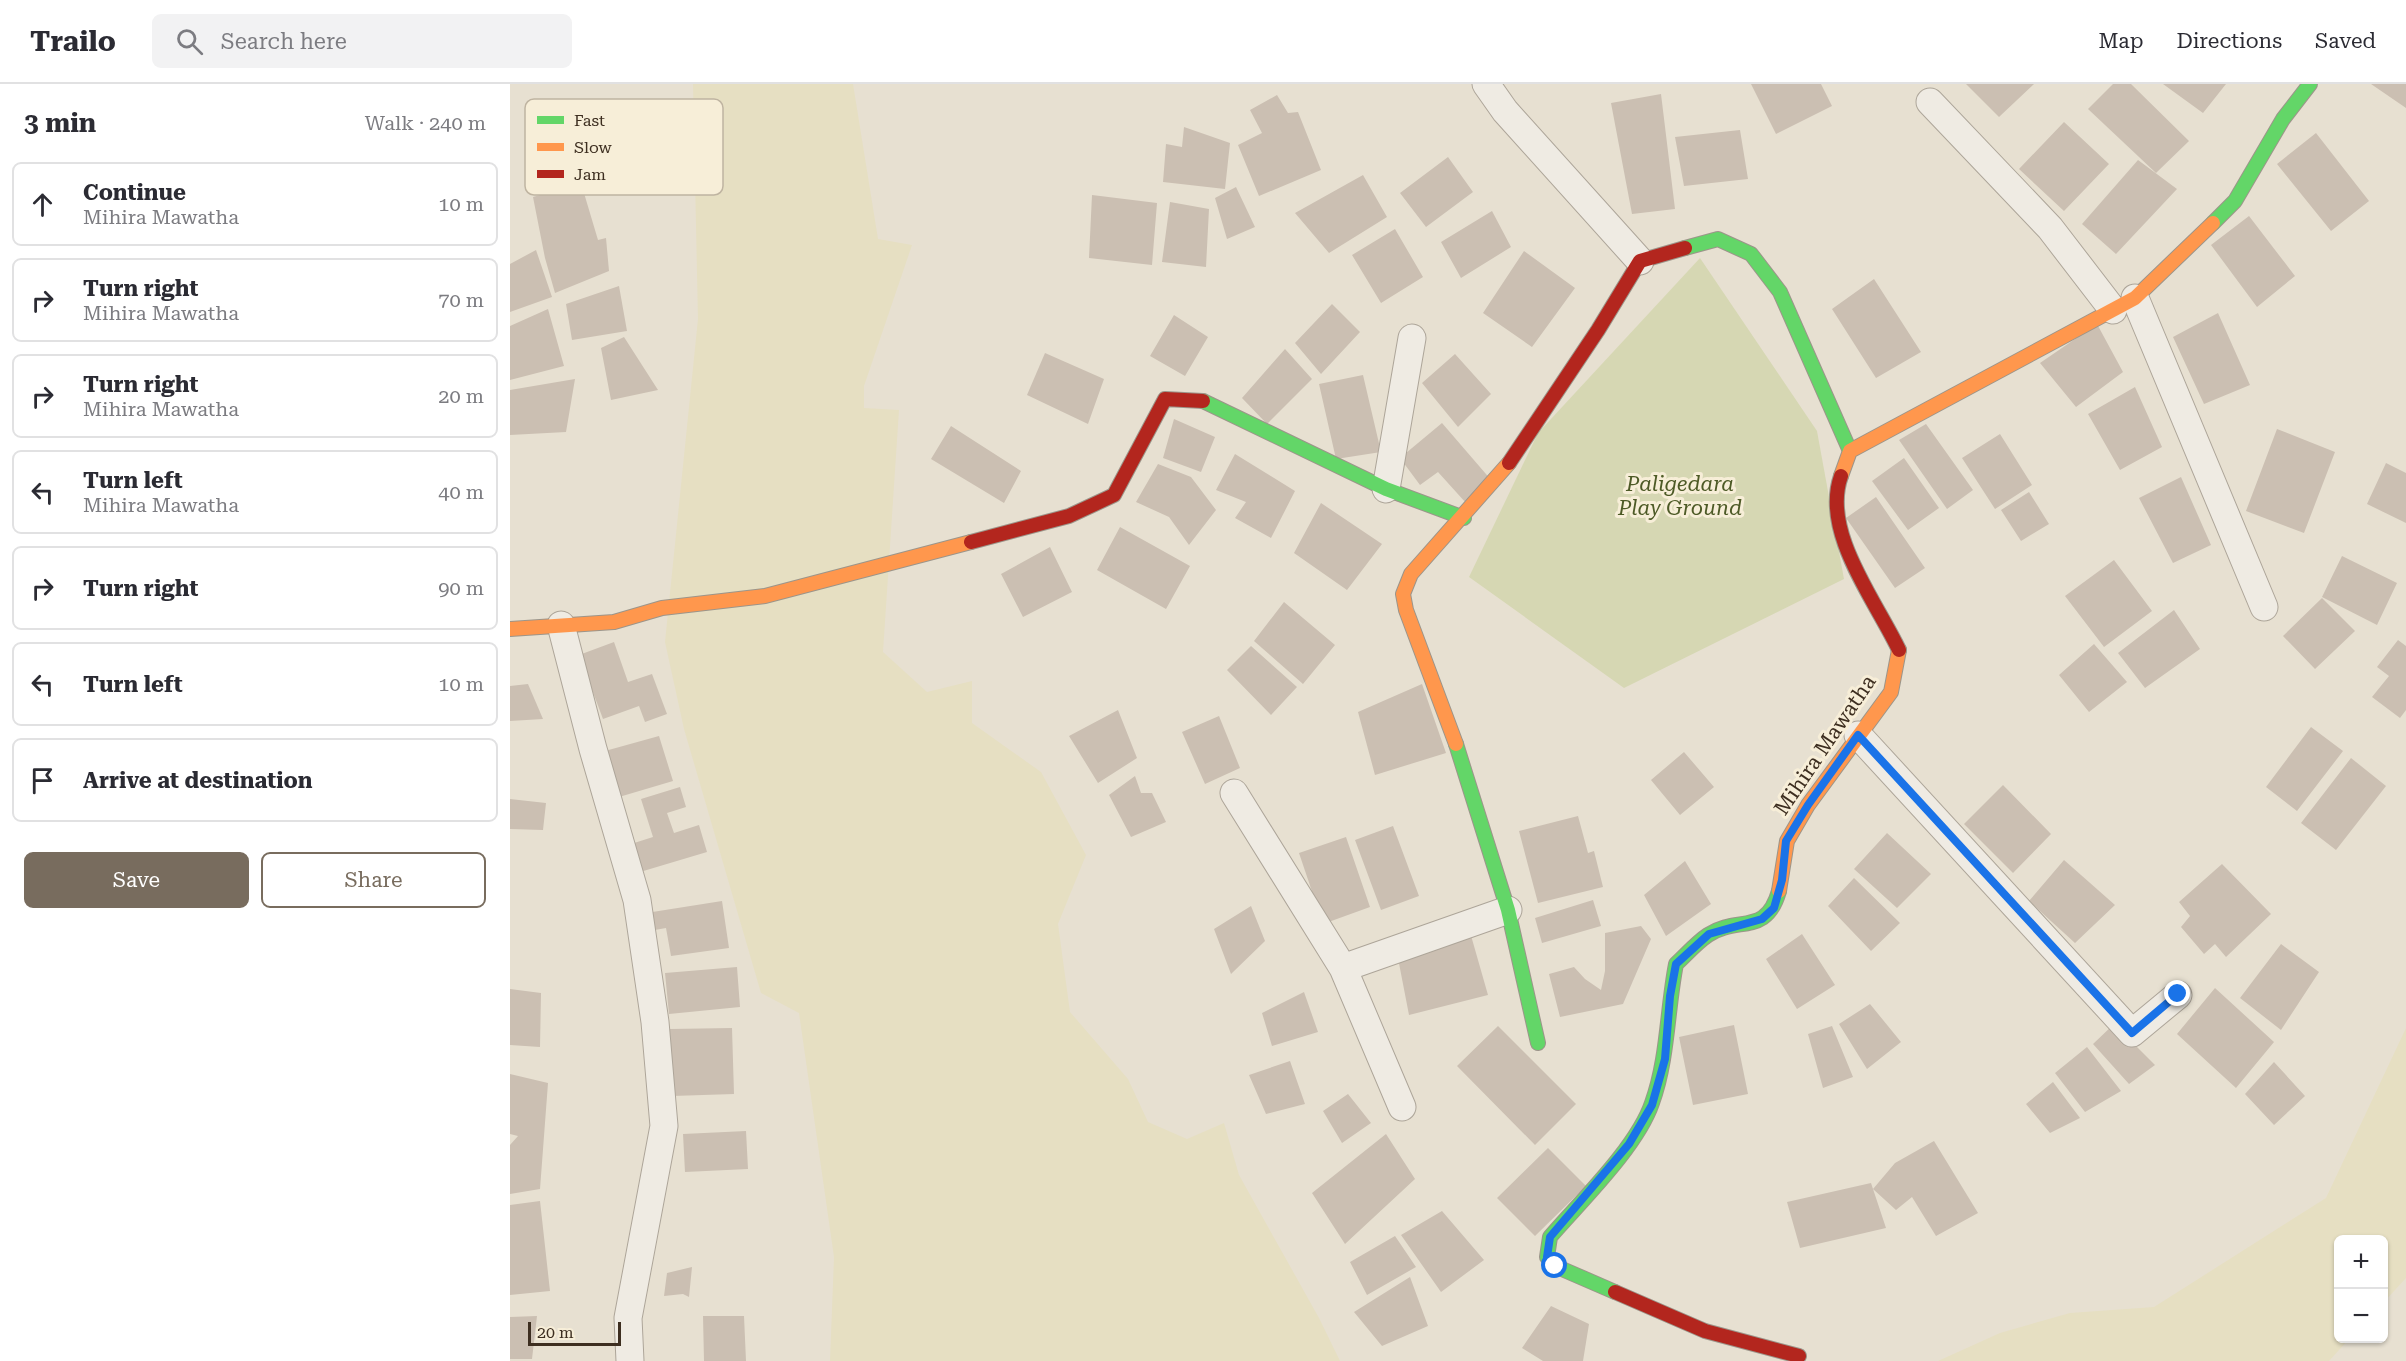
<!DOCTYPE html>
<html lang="en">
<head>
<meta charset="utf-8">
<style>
	:root { --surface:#fff; --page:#f2f2f3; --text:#2b2b33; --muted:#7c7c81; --line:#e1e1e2; --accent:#786c5e }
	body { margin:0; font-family:"Roboto Serif",serif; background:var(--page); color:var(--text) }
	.controls { position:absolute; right:18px; bottom:18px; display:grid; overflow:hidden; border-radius:9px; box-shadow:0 2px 4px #0004 }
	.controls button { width:54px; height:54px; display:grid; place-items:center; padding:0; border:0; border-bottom:2px solid var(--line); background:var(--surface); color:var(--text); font:30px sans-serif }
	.scale { position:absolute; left:18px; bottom:15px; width:93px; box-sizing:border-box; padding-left:6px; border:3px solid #3d2e20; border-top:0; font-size:16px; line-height:21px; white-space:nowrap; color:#3d2e20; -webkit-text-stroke:4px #f7eed8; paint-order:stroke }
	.stop { position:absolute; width:18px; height:18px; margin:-14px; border:4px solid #1a73e8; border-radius:50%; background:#fff }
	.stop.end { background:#1a73e8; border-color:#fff; box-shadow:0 2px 6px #0008 }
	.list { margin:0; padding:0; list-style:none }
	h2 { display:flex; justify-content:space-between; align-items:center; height:78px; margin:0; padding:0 24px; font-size:26px }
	h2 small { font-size:20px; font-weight:400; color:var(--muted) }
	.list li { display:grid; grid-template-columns:39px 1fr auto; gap:18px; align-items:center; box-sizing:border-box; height:84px; margin:0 12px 12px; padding:0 12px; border:2px solid var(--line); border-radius:9px }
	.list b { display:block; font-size:22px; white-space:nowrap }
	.list p { margin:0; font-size:20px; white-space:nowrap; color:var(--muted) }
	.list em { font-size:20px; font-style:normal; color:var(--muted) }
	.actions { display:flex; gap:12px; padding:18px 24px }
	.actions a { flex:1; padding:14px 0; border:2px solid var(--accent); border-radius:9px; text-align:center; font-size:21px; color:var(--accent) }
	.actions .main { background:var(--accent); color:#fff }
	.icon { flex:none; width:33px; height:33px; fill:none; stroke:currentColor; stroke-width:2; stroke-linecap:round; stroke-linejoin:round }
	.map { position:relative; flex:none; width:1896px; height:1277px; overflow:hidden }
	header { display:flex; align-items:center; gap:36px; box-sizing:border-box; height:84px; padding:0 30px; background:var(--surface); border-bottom:2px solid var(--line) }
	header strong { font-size:28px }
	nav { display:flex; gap:33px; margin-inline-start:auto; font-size:21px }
	.search { width:420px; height:54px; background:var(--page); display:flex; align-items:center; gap:15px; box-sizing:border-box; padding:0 21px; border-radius:9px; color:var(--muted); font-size:22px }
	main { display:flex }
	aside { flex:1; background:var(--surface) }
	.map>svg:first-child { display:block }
	.farmland { fill:#e6dfc2 }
	.green { fill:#d6d7b3 }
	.building { fill:#cbbfb2 }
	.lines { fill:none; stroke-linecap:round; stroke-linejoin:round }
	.street-casing { stroke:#ada599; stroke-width:29 }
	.fast-casing { stroke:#9c958a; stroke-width:16 }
	.slow-casing { stroke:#9c958a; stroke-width:16 }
	.jam-casing { stroke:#9c958a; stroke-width:16 }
	.street { stroke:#efebe3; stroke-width:27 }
	.fast { stroke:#63d668; stroke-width:14 }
	.slow { stroke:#ff974d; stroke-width:14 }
	.jam { stroke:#b3261e; stroke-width:14 }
	.route { stroke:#1a73e8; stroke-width:8 }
	.labels { text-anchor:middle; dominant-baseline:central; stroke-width:6; stroke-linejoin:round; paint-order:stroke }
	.park-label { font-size:21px; font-style:italic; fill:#4d5a26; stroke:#f7eed8 }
	.street-label { font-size:21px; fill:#3d2e20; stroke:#f7eed8 }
	.key { fill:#f7eed8; stroke:#bfb4a1; stroke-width:1.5 }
	.key-label { font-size:16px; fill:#3d2e20 }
</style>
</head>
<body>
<header>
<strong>Trailo</strong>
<div class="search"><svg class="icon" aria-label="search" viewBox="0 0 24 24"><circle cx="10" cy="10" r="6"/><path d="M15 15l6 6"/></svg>Search here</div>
<nav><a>Map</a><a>Directions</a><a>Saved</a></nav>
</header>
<main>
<aside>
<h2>3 min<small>Walk · 240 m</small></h2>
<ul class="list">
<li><svg class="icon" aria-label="ahead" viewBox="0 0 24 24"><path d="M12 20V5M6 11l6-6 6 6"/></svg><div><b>Continue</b><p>Mihira Mawatha</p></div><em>10 m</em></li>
<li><svg class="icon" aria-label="right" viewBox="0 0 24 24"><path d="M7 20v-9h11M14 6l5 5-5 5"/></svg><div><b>Turn right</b><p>Mihira Mawatha</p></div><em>70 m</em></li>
<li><svg class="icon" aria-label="right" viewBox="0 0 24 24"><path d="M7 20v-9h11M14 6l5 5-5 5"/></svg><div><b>Turn right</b><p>Mihira Mawatha</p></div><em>20 m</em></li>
<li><svg class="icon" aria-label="left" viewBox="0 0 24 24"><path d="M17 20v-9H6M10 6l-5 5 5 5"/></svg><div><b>Turn left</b><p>Mihira Mawatha</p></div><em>40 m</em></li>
<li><svg class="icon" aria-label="right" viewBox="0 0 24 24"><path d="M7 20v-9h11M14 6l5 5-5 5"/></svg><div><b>Turn right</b></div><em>90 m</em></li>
<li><svg class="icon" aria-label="left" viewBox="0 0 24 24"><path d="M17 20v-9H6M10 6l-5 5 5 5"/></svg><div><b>Turn left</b></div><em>10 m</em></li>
<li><svg class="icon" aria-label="arrive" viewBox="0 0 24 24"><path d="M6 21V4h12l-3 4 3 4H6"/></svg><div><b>Arrive at destination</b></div></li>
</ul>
<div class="actions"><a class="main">Save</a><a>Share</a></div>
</aside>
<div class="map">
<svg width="1896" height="1277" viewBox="0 0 1896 1277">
	<rect width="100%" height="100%" fill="#e7e0d1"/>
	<!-- farmland -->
	<path class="farmland" d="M183 0H343L368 155 402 161 354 302V324L389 326 373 568 417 608 462 597V639L531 688 576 771 548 840 560 928 618 995 638 1038 677 1055 714 1039 729 1091 809 1234 830 1277H320L324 1173 289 929 251 909 174 645 155 558 188 235Z
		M1896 944V1194L1874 1218V1156H1828V1254L1839 1255 1819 1277H1428L1490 1249 1560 1229 1644 1223 1816 1114Z"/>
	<!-- green -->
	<path class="green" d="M1190 174 1307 347 1334 495 1114 604 959 493 1028 349Z"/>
	<!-- building -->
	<path class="building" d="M1241 0H1311L1322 22 1266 50Z
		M1456 0H1524L1489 33Z
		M1603 0H1621L1679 57 1646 89 1578 25Z
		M1653 0H1716L1693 29Z
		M1861 0H1896V24Z
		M1151 10 1165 125 1122 130 1101 19Z
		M767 11 778 29 788 28 811 86 749 112 728 61 752 49 740 26Z
		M1554 38 1599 80 1554 127 1509 85Z
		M674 43 720 59 715 105 653 98 656 60 672 63Z
		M1230 46 1238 95 1174 102 1165 53Z
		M1806 49 1859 117 1821 147 1767 80Z
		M938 73 963 108 916 143 890 109Z
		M1628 76 1667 105 1606 170 1572 140Z
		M853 91 877 133 819 169 785 129Z
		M71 99 88 156 96 154 99 187 45 209 35 174 23 113Z
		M726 103 745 143 717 155 705 114Z
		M582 111 647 119 642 181 579 174Z
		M660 118 699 125 696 183 652 178Z
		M982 127 1001 163 951 194 931 158Z
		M1739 132 1785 192 1747 223 1701 161Z
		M885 145 913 193 871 219 842 171Z
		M26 166 42 213 0 228V180Z
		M1014 167 1065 204 1022 263 973 229Z
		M1364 195 1411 268 1366 294 1322 225Z
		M109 202 117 247 62 256 56 220Z
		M822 220 850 248 811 290 785 259Z
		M38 225 54 282 0 296V242Z
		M1708 229 1740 301 1694 320 1663 253Z
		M664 231 698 253 675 292 640 272Z
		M1587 240 1613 288 1566 323 1530 279Z
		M114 253 148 306 101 316 91 264Z
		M775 265 802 295 757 340 732 314Z
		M535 269 594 295 578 340 517 311Z
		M945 270 981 310 948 343 912 299Z
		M853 291 871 368 826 375 809 300Z
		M65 295 56 348 0 351V306Z
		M1625 303 1652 363 1610 386 1578 330Z
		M664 335 705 353 691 388 653 374Z
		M932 339 982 397 956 419 928 388 910 401 890 374Z
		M1416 340 1463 406 1437 425 1389 356Z
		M441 342 511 387 494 419 421 375Z
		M1767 345 1825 368 1794 449 1736 427Z
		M1490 350 1522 401 1485 425 1452 374Z
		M725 370 785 407 761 454 725 434 736 418 706 406Z
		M1394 374 1429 424 1398 446 1362 397Z
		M1876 379 1896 389V439L1857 420Z
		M648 380 681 393 706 426 679 461 659 433 626 418Z
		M1671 393 1701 461 1663 479 1629 414Z
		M1519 408 1539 440 1511 457 1491 426Z
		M1366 413 1415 484 1385 504 1336 434Z
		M811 419 872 460 837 506 784 469Z
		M610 443 680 482 656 525 587 486Z
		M540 463 562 508 513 533 491 490Z
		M1832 472 1887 499 1867 541 1812 513Z
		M1604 476 1642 527 1594 563 1555 512Z
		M1812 514 1845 547 1805 585 1773 552Z
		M774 518 825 561 793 600 744 557Z
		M1664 526 1690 565 1635 604 1608 569Z
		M1888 556 1896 562V626L1890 634 1862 613 1879 592 1867 583Z
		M104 558 118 598 142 590 157 630 135 638 129 622 93 635 69 571Z
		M1584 560 1617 598 1579 628 1549 591Z
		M741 562 787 603 761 631 717 586Z
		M18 600 33 635 0 637V602Z
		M912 600 936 669 865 691 848 628Z
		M608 626 627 674 588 699 559 652Z
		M709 632 730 684 695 700 672 648Z
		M1801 643 1833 667 1787 727 1756 703Z
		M149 652 163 697 109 713 95 667Z
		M1174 668 1204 703 1170 731 1141 696Z
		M1841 674 1876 702 1826 766 1791 739Z
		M625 692 631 709H642L656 738 621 753 599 711Z
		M1493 701 1541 750 1503 789 1454 740Z
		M170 703 176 723 157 729 164 749 189 741 197 768 130 788 121 760 143 753 131 715Z
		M0 715 36 719 33 746 0 745Z
		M1068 732 1078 769 1084 767 1093 803 1028 819 1009 747Z
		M883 742 909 812 871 826 845 756Z
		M1377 749 1421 790 1387 824 1344 785Z
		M836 753 860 823 813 840 789 769Z
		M1554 776 1605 821 1565 859 1519 817Z
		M1175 777 1201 820 1156 852 1134 811Z
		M1712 780 1761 830 1716 873 1705 860 1694 870 1671 843 1680 832 1669 818Z
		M1344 794 1390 839 1361 867 1318 822Z
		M1083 816 1091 842 1032 859 1025 834Z
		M212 817 219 864 161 872 156 844 139 847 136 829Z
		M741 822 755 857 721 890 704 845Z
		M1131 842 1141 855 1113 920 1050 933 1039 890 1064 883 1075 895 1091 906 1095 887V849Z
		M960 848 978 911 899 931 887 869Z
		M1292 850 1325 901 1287 925 1256 875Z
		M1771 860 1809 888 1771 946 1730 914Z
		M227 883 230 923 159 930 155 889Z
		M1705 904 1764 958 1726 1004 1667 950Z
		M0 905 31 909 30 963 0 961Z
		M794 908 808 948 762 962 752 929Z
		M1360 920 1391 958 1357 985 1329 940Z
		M1604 940 1645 981 1619 1000 1583 960Z
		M1224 941 1238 1010 1183 1021 1169 953Z
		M988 942 1066 1020 1025 1061 947 982Z
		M1322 942 1343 993 1313 1004 1298 950Z
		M222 944 224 1010 162 1012 160 945Z
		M1577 963 1611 1007 1575 1028 1545 989Z
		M780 977 795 1020 756 1030 739 991Z
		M1764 978 1795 1012 1764 1041 1735 1010Z
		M0 990 38 999 30 1105 0 1110V1061L8 1052 0 1050Z
		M1543 998 1570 1034 1540 1049 1516 1020Z
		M838 1010 861 1039 832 1059 813 1027Z
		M236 1047 238 1085 175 1088 173 1050Z
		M876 1050 905 1095 835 1160 802 1109Z
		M1424 1057 1468 1129 1426 1152 1402 1113 1386 1126 1363 1105 1385 1079Z
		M1038 1064 1076 1102 1025 1152 987 1114Z
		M1361 1099 1376 1144 1290 1164 1277 1118Z
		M30 1117 40 1207 0 1211V1121Z
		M932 1127 974 1176 931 1208 891 1151Z
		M885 1152 906 1183 857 1211 840 1178Z
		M182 1183 179 1213 173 1210 154 1212 157 1189Z
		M900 1193 918 1242 872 1262 844 1228Z
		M1041 1222 1079 1240 1073 1277H1033L1012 1264Z
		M27 1232 22 1275H0V1233Z
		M193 1232H234L236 1277H194Z"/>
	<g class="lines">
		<defs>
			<path id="street" d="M976 0 995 27 1130 177
				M1420 18 1540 144 1603 226
				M1625 214 1754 523
				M876 405 902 254
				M51 541 83 665 127 816 145 938 154 1042 118 1234 120 1277
				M1348 651 1622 949 1668 911
				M724 709 833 884 998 826
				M833 884 892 1023"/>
			<path id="fast" d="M1703 139 1725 117 1773 35 1800 0
				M1175 164 1208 155 1241 170 1270 208 1340 367
				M693 317 876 405 954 434
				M946 660 998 826 1028 959
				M1105 1208 1045 1182 1037 1173 1040 1153C1071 1117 1127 1063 1142 1019 1158 975 1157 926 1166 880 1176 871 1186 859 1198 851 1228 831 1256 853 1269 807"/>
			<path id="slow" d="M1331 392 1340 367 1625 214 1703 139
				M0 545 104 538 152 524 255 512 461 458
				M946 660 896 526 893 510 901 490 999 379
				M1269 807 1277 757 1298 721 1381 608 1389 566"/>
			<path id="jam" d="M999 379 1088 246 1130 177 1175 164
				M1331 392C1311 448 1366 517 1389 566
				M461 458 559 432 604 411 655 315 693 317
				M1105 1208 1195 1247 1289 1272"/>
		</defs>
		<!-- street casing -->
		<use href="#street" class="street-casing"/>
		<!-- fast casing -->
		<use href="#fast" class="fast-casing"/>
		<!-- slow casing -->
		<use href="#slow" class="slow-casing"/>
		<!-- jam casing -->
		<use href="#jam" class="jam-casing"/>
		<!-- street -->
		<use href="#street" class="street"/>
		<!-- fast -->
		<use href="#fast" class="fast"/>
		<!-- slow -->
		<use href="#slow" class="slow"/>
		<!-- jam -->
		<use href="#jam" class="jam"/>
	</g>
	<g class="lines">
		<!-- route -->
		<path class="route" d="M1045 1182 1037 1173 1040 1153 1119 1060 1142 1021 1155 975 1160 912 1166 880 1199 850 1252 835 1264 824 1272 796 1276 757 1298 721 1348 651 1622 949 1668 910"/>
	</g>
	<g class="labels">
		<!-- park labels -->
		<g class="park-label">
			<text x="1170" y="400">Paligedara<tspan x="1170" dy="24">Play Ground</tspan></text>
		</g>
		<!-- street labels -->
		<g class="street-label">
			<text transform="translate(1315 661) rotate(-56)">Mihira Mawatha</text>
		</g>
	</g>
	<!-- legend -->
	<rect x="15" y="15" width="198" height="96" rx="9" class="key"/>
	<rect x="27" y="32" width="27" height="8" fill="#63d668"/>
	<rect x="27" y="59" width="27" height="8" fill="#ff974d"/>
	<rect x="27" y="86" width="27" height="8" fill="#b3261e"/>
	<g class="key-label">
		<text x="64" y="42">Fast</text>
		<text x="64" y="69">Slow</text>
		<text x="64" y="96">Jam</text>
	</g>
</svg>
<div class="controls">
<button>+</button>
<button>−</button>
</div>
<div class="scale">20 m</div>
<div class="stop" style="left:1045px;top:1182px"></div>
<div class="stop end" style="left:1668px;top:910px"></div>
</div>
</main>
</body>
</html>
